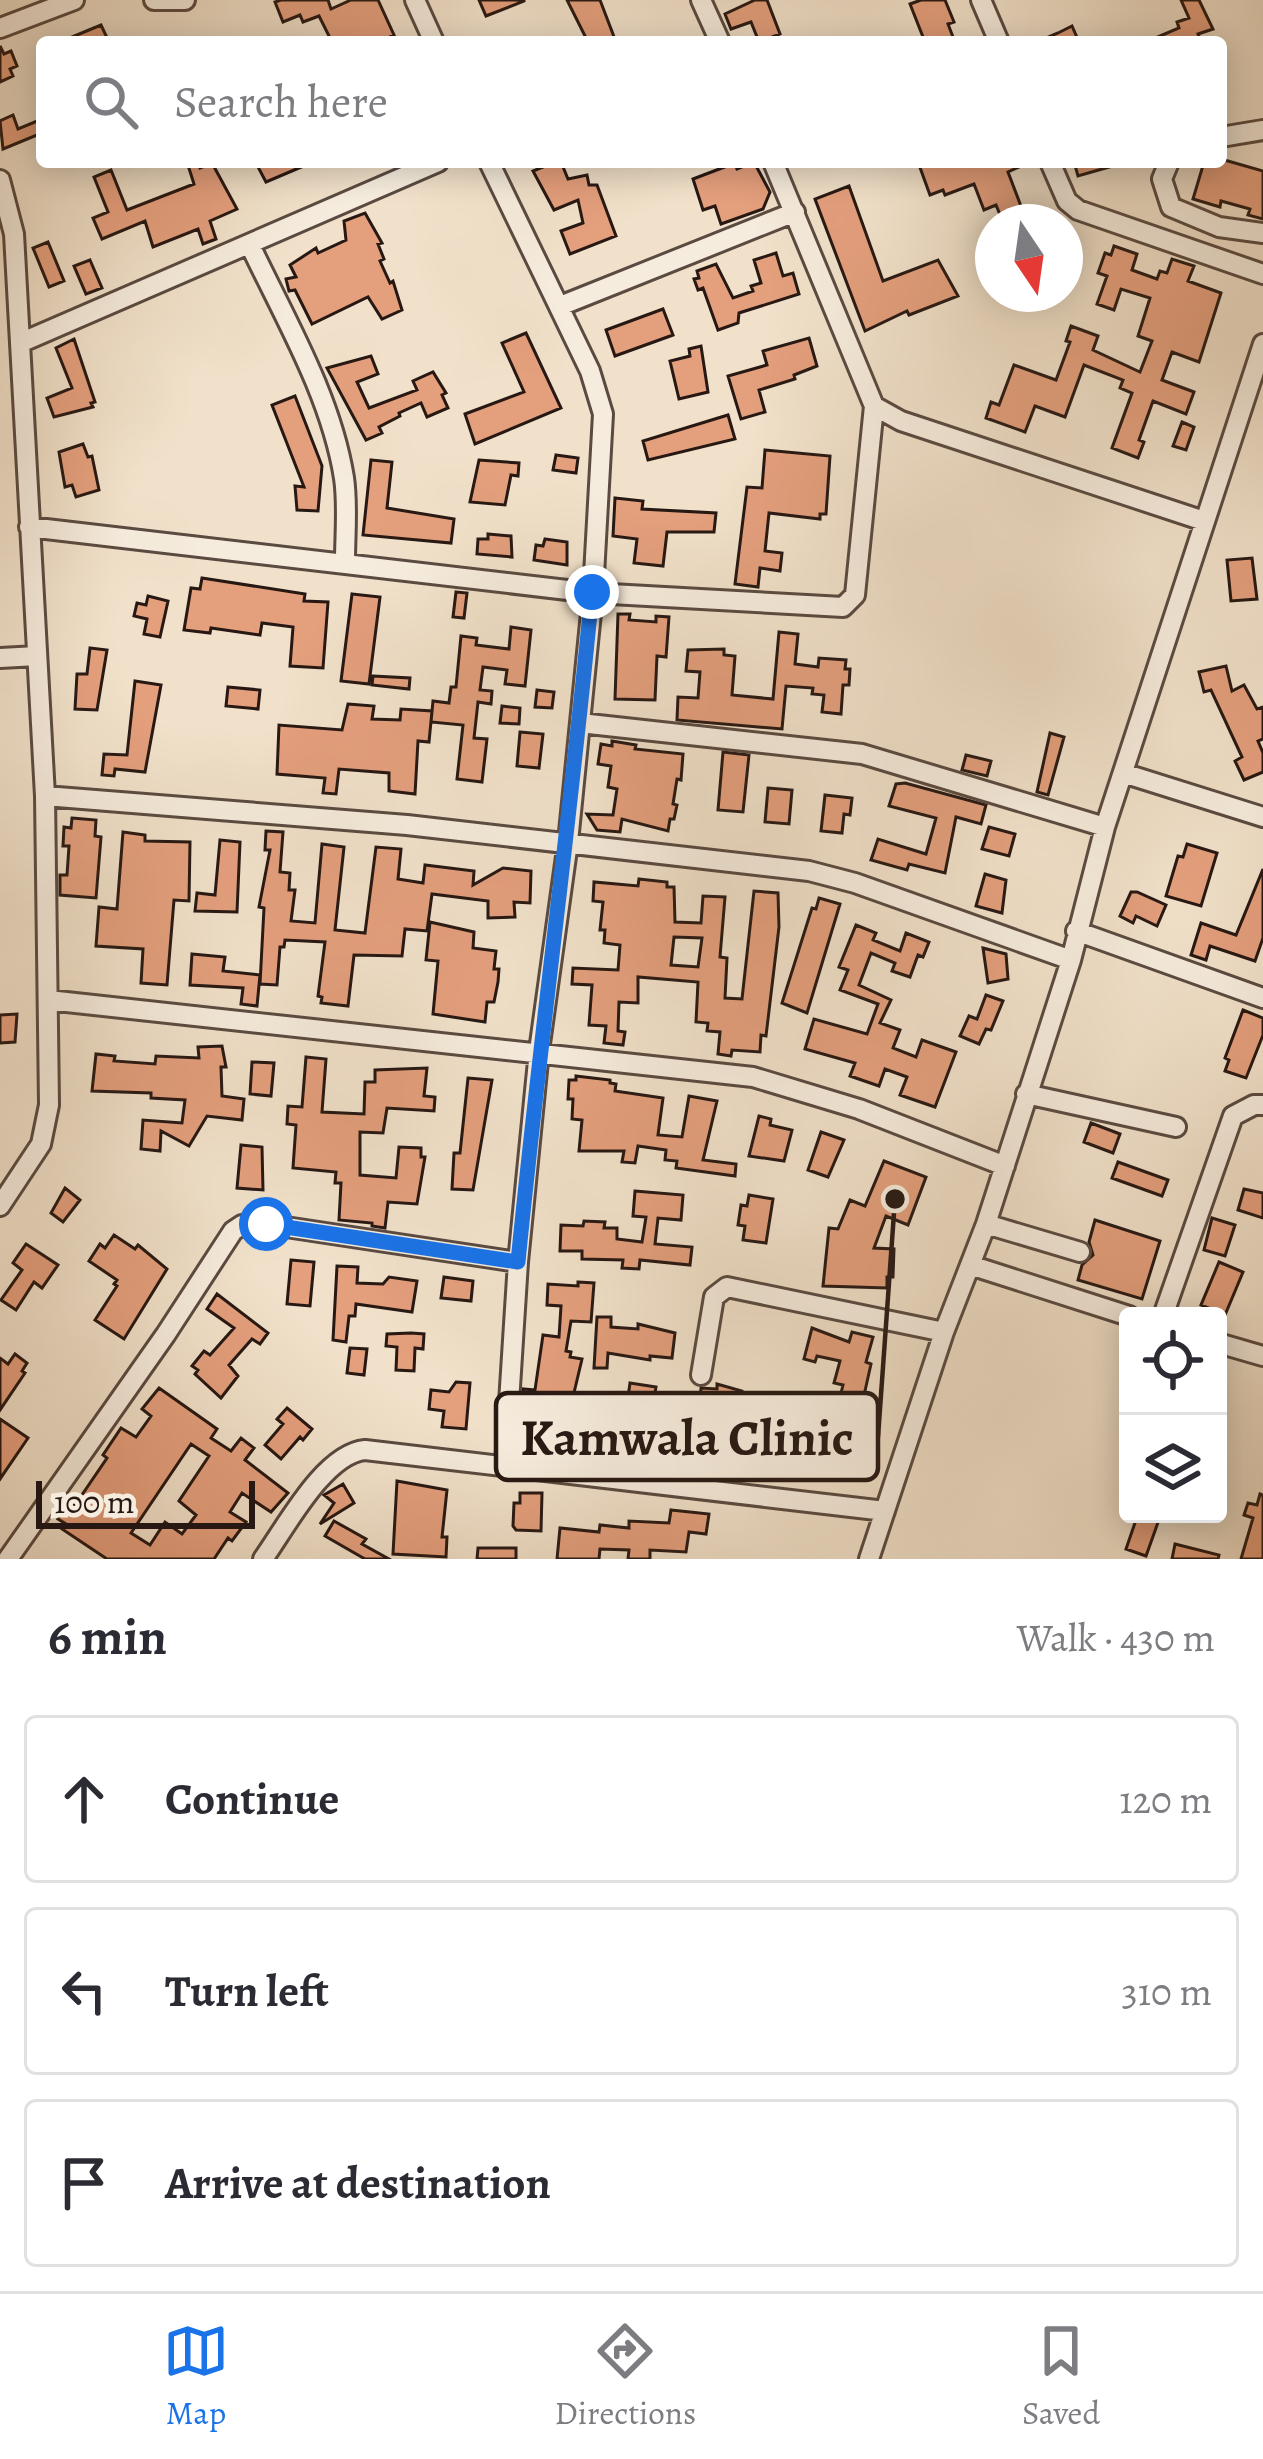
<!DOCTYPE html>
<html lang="en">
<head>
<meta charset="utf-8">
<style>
	:root { --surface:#fff; --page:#f2f2f3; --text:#2b2b33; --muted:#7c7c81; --line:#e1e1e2; --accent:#1a73e8 }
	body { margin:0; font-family:Alegreya,serif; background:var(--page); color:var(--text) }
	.controls { position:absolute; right:36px; bottom:36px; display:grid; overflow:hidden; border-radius:12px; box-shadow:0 6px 30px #0003 }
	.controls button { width:108px; height:108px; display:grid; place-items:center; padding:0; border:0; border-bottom:3px solid var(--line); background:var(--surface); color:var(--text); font:60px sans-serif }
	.compass { position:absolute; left:975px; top:204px; width:108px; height:108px; border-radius:50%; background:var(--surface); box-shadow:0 6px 30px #0003; rotate:167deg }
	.scale { position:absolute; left:36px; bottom:30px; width:219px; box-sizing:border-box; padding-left:12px; border:6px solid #271813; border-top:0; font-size:33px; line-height:42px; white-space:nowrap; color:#271813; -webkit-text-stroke:9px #f6ecdd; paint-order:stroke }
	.stop { position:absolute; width:36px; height:36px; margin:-27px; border:9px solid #1a73e8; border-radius:50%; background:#fff }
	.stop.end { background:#1a73e8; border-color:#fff; box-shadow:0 3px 12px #0008 }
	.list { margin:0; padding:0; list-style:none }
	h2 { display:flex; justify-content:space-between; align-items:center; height:156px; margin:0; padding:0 48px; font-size:51px }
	h2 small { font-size:39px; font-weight:400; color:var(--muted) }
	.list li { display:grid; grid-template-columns:78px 1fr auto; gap:36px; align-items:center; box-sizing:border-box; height:168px; margin:0 24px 24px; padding:0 24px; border:3px solid var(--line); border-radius:12px }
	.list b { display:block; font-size:45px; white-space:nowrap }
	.list em { font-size:39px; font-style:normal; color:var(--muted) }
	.icon { flex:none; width:66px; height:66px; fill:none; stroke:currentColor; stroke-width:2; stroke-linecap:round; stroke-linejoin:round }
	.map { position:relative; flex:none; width:1263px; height:1559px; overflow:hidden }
	.search { position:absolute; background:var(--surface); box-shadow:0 6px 30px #0003; left:36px; right:36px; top:36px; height:132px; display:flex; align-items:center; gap:30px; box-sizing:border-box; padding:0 42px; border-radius:12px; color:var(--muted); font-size:45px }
	.sheet { height:732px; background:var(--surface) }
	nav { display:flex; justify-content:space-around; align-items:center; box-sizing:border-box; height:168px; border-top:3px solid var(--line); background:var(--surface); font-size:33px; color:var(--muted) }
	nav a { display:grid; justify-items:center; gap:6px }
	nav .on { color:var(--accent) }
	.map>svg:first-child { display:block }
	.building { fill:#e49f7d; stroke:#271813; stroke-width:3; fill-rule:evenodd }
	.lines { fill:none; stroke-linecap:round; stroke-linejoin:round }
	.minor-casing { stroke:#5a4a41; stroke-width:24 }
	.minor { stroke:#f6ecdd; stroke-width:18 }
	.route { stroke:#1a73e8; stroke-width:15 }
	.leader { fill:none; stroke:#271813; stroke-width:4.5 }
	.callout-dot { fill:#271813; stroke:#f6ecdd; stroke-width:4.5 }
	.callout { fill:#f6ecdd; stroke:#271813; stroke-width:4.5 }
	.callout-label { font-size:51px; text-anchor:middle; font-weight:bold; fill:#271813 }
</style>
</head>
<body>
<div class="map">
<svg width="1263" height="1559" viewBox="0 0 1263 1559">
	<rect width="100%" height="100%" fill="#f1e1ca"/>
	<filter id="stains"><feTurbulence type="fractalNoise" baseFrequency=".00167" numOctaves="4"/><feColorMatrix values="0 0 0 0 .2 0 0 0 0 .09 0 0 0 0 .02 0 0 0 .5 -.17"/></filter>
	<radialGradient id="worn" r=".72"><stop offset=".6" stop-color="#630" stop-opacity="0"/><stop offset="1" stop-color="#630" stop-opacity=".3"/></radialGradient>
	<!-- building -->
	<path class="building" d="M281 0H328L331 9 351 0H378L394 35 378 42H332L319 16 303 22 300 15 283 22 275 2Z
		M479 0H524V1L486 16Z
		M567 0H600L616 42H588Z
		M755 0H767L780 34 759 42 751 22 731 29 725 14Z
		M921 0H945L954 22 948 24 953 37 925 42 910 4Z
		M1181 0H1199L1213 29 1198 34 1200 39 1190 42H1146L1179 28 1177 22 1189 18Z
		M101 25 109 42H60Z
		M1072 26 1079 42H1037L1058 33Z
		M0 46 4 54 11 51 17 66 10 69 13 76 0 82Z
		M13 115 18 129 42 119V133L3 149 0 121Z
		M1221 159 1263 171V219L1248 215 1250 209 1221 201 1220 207 1193 199 1204 162Z
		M187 162H198L200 168 212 163 237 209 210 221 216 239 203 244 198 229 153 247 145 221 102 239 93 218 108 212 94 177 111 170 127 210 194 184Z
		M268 162H313L266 182 258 167Z
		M555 162H561L568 179 587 175 589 185H597L616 236 570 254 561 231 583 223 578 200 554 210 533 171Z
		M754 162 770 192 763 209 721 224 715 206 703 210 693 179 735 163 737 169Z
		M918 162H1030L1008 172 1027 222H1003L996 205 984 210 974 184 945 195 943 190 930 195Z
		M1074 162H1116V165L1078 176Z
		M849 186 883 281 938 260 958 296 909 315 907 311 865 331 815 199Z
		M365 213 382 243 378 244 384 259 380 261 390 283 393 281 402 310 382 319 368 297 312 324 295 290 289 291 286 279 296 277 290 265 316 248 318 253 346 240 344 221Z
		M48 242 64 281 49 287 33 248Z
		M1114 246 1137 254 1132 270 1157 279 1160 271 1167 273 1172 259 1194 266 1188 281 1221 293 1199 362 1172 352 1162 380 1194 392 1186 414 1153 401 1139 440 1144 442 1138 458 1112 448 1132 393 1120 388 1123 380 1084 365 1065 417 1035 406 1025 432 986 418 991 402 999 405 1014 365 1056 380 1070 342 1066 341 1071 326 1098 336 1093 350 1140 372 1152 341 1138 336 1150 298 1121 289 1114 310 1097 304 1107 276 1098 273 1105 253 1111 255Z
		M776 253 783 276 793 273 799 294 739 313 738 323 718 330 703 288 698 290 694 279 699 278 697 271 716 264 733 298 753 291 751 286 761 283 754 260Z
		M90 260 102 288 86 294 74 266Z
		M663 309 673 335 615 356 606 330Z
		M526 333 561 408 475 444 465 414 524 392 502 343Z
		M809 338 817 366 794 375 795 379 759 390 765 412 741 419 728 376 767 365 763 351Z
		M74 339 95 402 91 403 93 407 54 417 47 398 72 388 56 348Z
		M701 346 708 392 679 399 670 361 690 356 689 349Z
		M371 356 378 374 357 382 369 408 417 390 413 381 433 372 446 393 442 395 448 408 427 417 421 403 399 413 400 416 379 427 382 433 366 440 327 368Z
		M295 396 322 466 318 511 297 510 295 486 304 487 272 405Z
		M728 415 735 439 648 460 643 441Z
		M1182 422 1194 427 1186 450 1173 446Z
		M83 444 88 457 92 456 99 490 76 497 72 485 65 487 59 452Z
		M765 450 830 456 826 514H820V519L769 513 765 551 782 553 780 571 760 568 758 587 735 584 747 487 762 488Z
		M556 455 578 458 576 473 553 470Z
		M371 460 392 462 387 508 454 519 451 543 363 535Z
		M479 460 519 463 518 476 511 475 505 505 470 502Z
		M615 498 643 501 642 509 716 513 714 532H667L663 566 634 563 637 539 613 536Z
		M488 534 511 536 512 557 477 554 478 539H488Z
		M545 539 567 542V565L534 560 536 545 543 546Z
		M1252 558 1257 599 1231 601 1227 560Z
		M202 578 305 594 304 601 328 602 323 668 290 666 293 627 262 623 260 635 211 628 210 633 184 630 191 588 200 589Z
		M456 592 467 593 464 618 453 617Z
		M352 594 380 597 369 684 341 681Z
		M148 596 168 601 160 637 144 634 147 619 134 616 137 603 146 605Z
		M618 614H630L629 620 656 622V616L669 617 666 657 657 656 655 700 615 699Z
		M511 627 531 630 525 686 505 684 507 670 483 667 480 690 492 691 491 704 478 702 474 738 487 739 482 782 457 779 463 725 431 722 433 701 449 703 451 687H456L461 636 477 638 476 645 509 649Z
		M779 632 798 634 795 664 818 667 819 658 846 660 845 669H850L849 685H843L841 714 822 712 824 695 812 694 813 688 786 686 782 729 677 720 678 697 698 698 700 672 686 671 688 650 724 649V655L735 656 732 695 773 699Z
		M90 648 107 650 97 710 75 709 77 674H87Z
		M1226 666 1232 691 1244 685 1257 709 1263 707V739L1258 741 1263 753V772L1244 780 1235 761 1242 757 1211 690 1204 692 1199 672Z
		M373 676 410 678 409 689 372 685Z
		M135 681 161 685 145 772 115 769 114 776 102 775 104 754 127 755Z
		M228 687 260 690 258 709 226 706Z
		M537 690 554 692 552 708 535 707Z
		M348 704 374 706 372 719 400 720 401 709 432 711 429 742 418 741 415 794 389 791V773L339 769 336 794 323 793 325 778 277 774 279 725 342 730Z
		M502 706 520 708 519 724 500 723Z
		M520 732 543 734 539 768 517 766Z
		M1050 733 1064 737 1048 795 1037 792Z
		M612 741 636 745 635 749 683 754 681 780 677 779 673 804 677 805 674 819H670L668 831 622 819 620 832 597 830 587 814 613 815 617 789 608 787 611 766 598 764 601 744 612 746Z
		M723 752 749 755 743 812 718 810Z
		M966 755 991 761 987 776 962 770Z
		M905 783 986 805 981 824 956 817 945 873 909 864 907 870 871 860 878 839 926 854 936 818 889 806 896 784Z
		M768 788 792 790 789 824 765 822Z
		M825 795 852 798 850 815 844 814 842 833 821 831Z
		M72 818 96 820 95 836 101 837 96 898 60 895V875H67L69 846H63L64 827 71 828Z
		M989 827 1015 834 1009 856 982 849Z
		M266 831 283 832 280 872 290 873 289 890H295L291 921 315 923 322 844 344 847 335 930 365 933 376 847 401 849 398 879 423 883 425 865 474 871 473 885 503 868 531 871 530 903 514 902 515 917 488 918V901L432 894 427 931 405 929 402 956 354 955 348 1006 321 1003 322 997 318 996 325 942 285 940 284 947H280L277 985 260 984 264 908 259 907 270 850H265Z
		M123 832 145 835V841L190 842 189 901 174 900 167 985 141 983 143 949 96 946 99 907 117 909Z
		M220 840 240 842 237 912 195 911 197 893 215 895Z
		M1187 844 1217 853 1201 906 1166 896 1178 856 1183 857Z
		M1263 869V938L1255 961 1210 946 1206 960 1191 955 1201 923 1236 935Z
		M985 874 1006 880 1002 913 976 906Z
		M639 879 667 882V887H674L675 922 701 923 703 896 725 897 720 957 727 958 725 998 742 999 754 891 778 893 779 927 766 1036 761 1035 760 1052 732 1050 731 1056 718 1054 720 1032 707 1031 708 1023 696 1022 698 982 638 977V1003L619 1002 618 1031 625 1032 623 1045 604 1043 606 1026 589 1025 592 985 572 984 573 968 618 970 620 945 604 943 605 930H600L603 902 593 901 594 882 638 886ZM674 937 702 938 698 967 671 965Z
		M1131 892H1137L1166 905 1157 926 1136 916 1133 923 1120 916Z
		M819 898 840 904 807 1013 782 1003 812 908 816 909Z
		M430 922 474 932 473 948 496 951 494 969H499L498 982 494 1002H487L485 1022 433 1014 438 961 426 960Z
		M856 925 876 933 873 940 900 951 906 933 929 942 923 957 918 955 910 977 892 971 895 963 871 953 859 985 891 1000 880 1023 900 1030 893 1048 916 1057 922 1040 956 1052 935 1107 900 1095 907 1077 885 1069 879 1086 850 1076 855 1063 805 1049 814 1019 867 1034 878 1004 840 990 848 970 839 967Z
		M983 948 1006 954 1008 979 988 983Z
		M192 954 225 957 223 971 260 975 257 1006 241 1004 243 988 190 985Z
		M986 995 1003 1001 991 1030 986 1029 979 1044 960 1036 969 1016 977 1019Z
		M1243 1010 1263 1018V1035L1246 1078 1225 1071 1229 1060 1225 1058Z
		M17 1014 15 1042 0 1043V1015Z
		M222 1046 226 1067H221L222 1096 244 1099 242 1120 207 1116 189 1146 161 1131 160 1151 141 1149 143 1120 182 1123 185 1100 151 1098V1093L92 1091 96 1054 115 1056 114 1061 155 1064 156 1056 199 1058 198 1047Z
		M306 1057 326 1059 322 1112 364 1114 365 1082H375V1070L427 1068 424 1096 435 1097 434 1111 387 1108 383 1133 360 1132V1175L396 1178 399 1147 421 1148V1157H425L417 1204 388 1202 385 1228 372 1226V1223L339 1220 341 1183H335L336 1172 293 1168 296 1125 287 1124 288 1106 302 1107Z
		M252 1062 274 1063 271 1096 250 1094Z
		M576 1076 610 1080V1083L616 1084 615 1091 663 1098 658 1135 682 1137 689 1096 717 1101 703 1160 736 1164 735 1176 676 1168 677 1161 665 1160 666 1150 638 1146 635 1163 622 1162 624 1151H579L582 1120 572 1119 573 1099H568L569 1080H576Z
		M468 1078 492 1080 473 1190 452 1189 454 1153H460Z
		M759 1116 771 1119 770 1125 792 1130 784 1161 749 1156Z
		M1091 1123 1120 1134 1113 1153 1084 1142Z
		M821 1132 844 1140 828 1177 808 1170Z
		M241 1145 262 1147 263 1190 237 1188Z
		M884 1161 926 1177 908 1225 886 1216 874 1248 894 1249 893 1277H887V1288L823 1286 829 1228 838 1229 850 1200 865 1206Z
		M1118 1162 1168 1180 1162 1196 1112 1178Z
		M65 1188 80 1200 63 1222 51 1213Z
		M1244 1189 1263 1193V1218L1238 1210Z
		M635 1191 683 1195 681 1220 658 1218 655 1244 692 1247 690 1265 640 1260 639 1269 622 1268 623 1260 582 1259V1251H560L561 1225 583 1226 584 1221 605 1222 604 1228H617V1239L642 1242 646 1217 633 1216Z
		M749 1195 773 1199 766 1243 743 1240 745 1226 738 1225 741 1205 747 1206Z
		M1212 1218 1235 1225 1225 1256 1204 1250Z
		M1095 1220 1160 1241 1142 1299 1078 1280 1082 1265 1093 1255 1089 1242Z
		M114 1235 135 1249 138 1245 167 1269 124 1339 95 1320 117 1286 114 1284 117 1280 89 1261 100 1244 105 1248Z
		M26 1244 58 1265 42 1288 34 1282 16 1310 1 1300 22 1270 13 1263Z
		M291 1260 314 1262 310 1306 287 1304Z
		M1219 1262 1243 1272 1225 1315 1201 1305Z
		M337 1266 358 1267 357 1283 383 1284 389 1277 417 1281 412 1312 356 1304 355 1316H349L346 1342 333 1340Z
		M444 1277 473 1281 471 1301 441 1298Z
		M578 1282 594 1283 591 1322 571 1321 566 1351 571 1352 570 1357 582 1359 568 1418 522 1415 523 1389 535 1390 543 1335 559 1337 561 1306 547 1305 548 1284 578 1286Z
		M217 1294 268 1333 260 1344 252 1339 229 1365 238 1376 221 1398 195 1374 198 1370 192 1366 204 1351 210 1355 234 1328 207 1309Z
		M597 1317H611V1327L638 1329V1324L675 1333 672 1358 650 1356V1360L608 1353 607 1368H594Z
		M812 1328 849 1342 852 1332 873 1337 866 1362 871 1364 859 1418 871 1421 867 1433 833 1425 843 1385 834 1383 840 1361 817 1356 815 1362 804 1359Z
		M411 1333 424 1334 423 1349 415 1348 414 1371 396 1370 397 1347 386 1346 387 1334Z
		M350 1348 367 1349 364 1375 347 1373Z
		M15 1354 27 1363 22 1371 25 1373 0 1410V1358L8 1364Z
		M456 1382 470 1383 466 1429 442 1427 444 1411 429 1409 431 1390 449 1392Z
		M630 1383 656 1387 653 1405 639 1403 636 1419 625 1418Z
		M717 1384 742 1391 740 1413 699 1409 701 1388 717 1389Z
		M159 1388 217 1429 211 1438 231 1451 241 1438 254 1448 245 1460 288 1493 271 1512 242 1493 230 1512 246 1522 232 1541 228 1538 214 1559H107L62 1529 66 1524 58 1519 70 1502 75 1505 107 1458 103 1455 121 1428 136 1437 151 1416 142 1409ZM191 1444 209 1456 179 1501 196 1515 182 1534 165 1522 150 1545 131 1533Z
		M287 1408 312 1429 303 1440 300 1437 281 1459 265 1445 283 1424 277 1419Z
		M0 1419 28 1438 0 1479Z
		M397 1481 447 1490 442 1537H447L446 1557 393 1554Z
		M343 1484 354 1503 320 1524 334 1503 324 1495Z
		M520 1493H542L541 1531 516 1530 513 1526 514 1503H520Z
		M1260 1494 1263 1495V1559H1241L1253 1518 1244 1515 1248 1503 1257 1505Z
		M671 1510 709 1514 706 1534 689 1532 686 1552 650 1550V1559H628L629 1550 600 1549 599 1559H557L560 1528 599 1532 600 1525 629 1528V1521L669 1523Z
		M1138 1514H1161L1146 1556 1126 1549Z
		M334 1521 366 1539 362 1544 389 1559H365L325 1536Z
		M1175 1544 1219 1555 1218 1559H1172Z
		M478 1548H516V1559H477Z"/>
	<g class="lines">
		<defs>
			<path id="minor" d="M154 0H185
				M415 0 434 42
				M701 0 720 42
				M981 0 999 42
				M0 28 74 0
				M1221 137 1263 130
				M489 162 590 371 603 414 593 593 568 842 539 1051 518 1262 505 1465
				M773 162 874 406 901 421 1204 521
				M1050 162 1067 201 1078 210 1263 274
				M1169 162 1162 179 1171 207 1219 227 1263 233
				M0 180 14 234 45 796 49 1105 41 1144 0 1206
				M250 245C285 319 331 396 344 478 348 505 345 534 345 562
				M560 306 795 212
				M20 343 438 162
				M29 527 593 593 843 607 855 595 874 406
				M0 658 37 656
				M580 723 862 754 1105 827
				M1123 773 1263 817
				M45 796 407 825 809 871 855 883 1071 960
				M1076 931 1263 998
				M48 1000 753 1077 859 1109 1005 1166
				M1026 1094 1176 1127
				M986 1224 1080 1252
				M970 1265 1129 1316
				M1163 1316 1233 1116 1254 1105H1263
				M1218 1343 1263 1356
				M701 1375 714 1297 727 1287 944 1332
				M8 1559 166 1334 233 1231 242 1225 266 1224 518 1262
				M263 1559C286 1527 324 1454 365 1450L885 1511
				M869 1559 944 1332 986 1224 1071 960 1105 827 1263 344"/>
		</defs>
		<!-- minor casing -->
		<use href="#minor" class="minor-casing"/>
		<!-- minor -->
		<use href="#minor" class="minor"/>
	</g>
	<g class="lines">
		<!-- route -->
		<path class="route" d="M266 1224 518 1262C540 1038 571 816 592 592"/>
	</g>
	<!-- callouts -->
	<path class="leader" d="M895 1199L878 1437"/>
	<circle class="callout-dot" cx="895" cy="1199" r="12"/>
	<rect class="callout" x="496" y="1393" width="382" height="87" rx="12"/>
	<g class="callout-label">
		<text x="687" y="1455">Kamwala Clinic</text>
	</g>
	<rect width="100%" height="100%" filter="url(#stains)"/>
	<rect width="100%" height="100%" fill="url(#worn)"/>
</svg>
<div class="controls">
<button><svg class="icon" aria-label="locate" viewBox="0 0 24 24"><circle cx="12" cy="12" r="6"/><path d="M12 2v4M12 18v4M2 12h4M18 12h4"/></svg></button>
<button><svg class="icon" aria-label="layers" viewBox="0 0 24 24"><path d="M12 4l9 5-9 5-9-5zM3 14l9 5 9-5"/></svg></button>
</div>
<svg class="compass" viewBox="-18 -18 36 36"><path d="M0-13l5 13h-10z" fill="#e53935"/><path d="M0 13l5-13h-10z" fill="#7c7c81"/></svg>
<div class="scale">100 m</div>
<div class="stop" style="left:266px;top:1224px"></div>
<div class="stop end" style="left:592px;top:592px"></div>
<div class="search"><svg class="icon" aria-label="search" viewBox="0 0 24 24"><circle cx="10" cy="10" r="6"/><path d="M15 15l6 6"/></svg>Search here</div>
</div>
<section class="sheet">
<h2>6 min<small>Walk · 430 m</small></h2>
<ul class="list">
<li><svg class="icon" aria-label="ahead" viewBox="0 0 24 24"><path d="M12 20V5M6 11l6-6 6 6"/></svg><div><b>Continue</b></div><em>120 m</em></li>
<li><svg class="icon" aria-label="left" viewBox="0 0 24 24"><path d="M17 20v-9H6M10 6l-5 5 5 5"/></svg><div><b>Turn left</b></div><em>310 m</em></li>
<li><svg class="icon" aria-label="arrive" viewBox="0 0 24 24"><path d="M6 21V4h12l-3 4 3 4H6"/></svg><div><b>Arrive at destination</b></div></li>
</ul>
</section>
<nav>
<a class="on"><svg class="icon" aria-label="map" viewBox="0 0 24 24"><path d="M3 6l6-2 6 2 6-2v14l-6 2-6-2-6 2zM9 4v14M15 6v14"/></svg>Map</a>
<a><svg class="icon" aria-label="directions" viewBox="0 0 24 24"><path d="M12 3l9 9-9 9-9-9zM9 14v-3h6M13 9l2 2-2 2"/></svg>Directions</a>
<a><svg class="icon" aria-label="saved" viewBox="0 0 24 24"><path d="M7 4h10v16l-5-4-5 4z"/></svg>Saved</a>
</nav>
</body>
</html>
